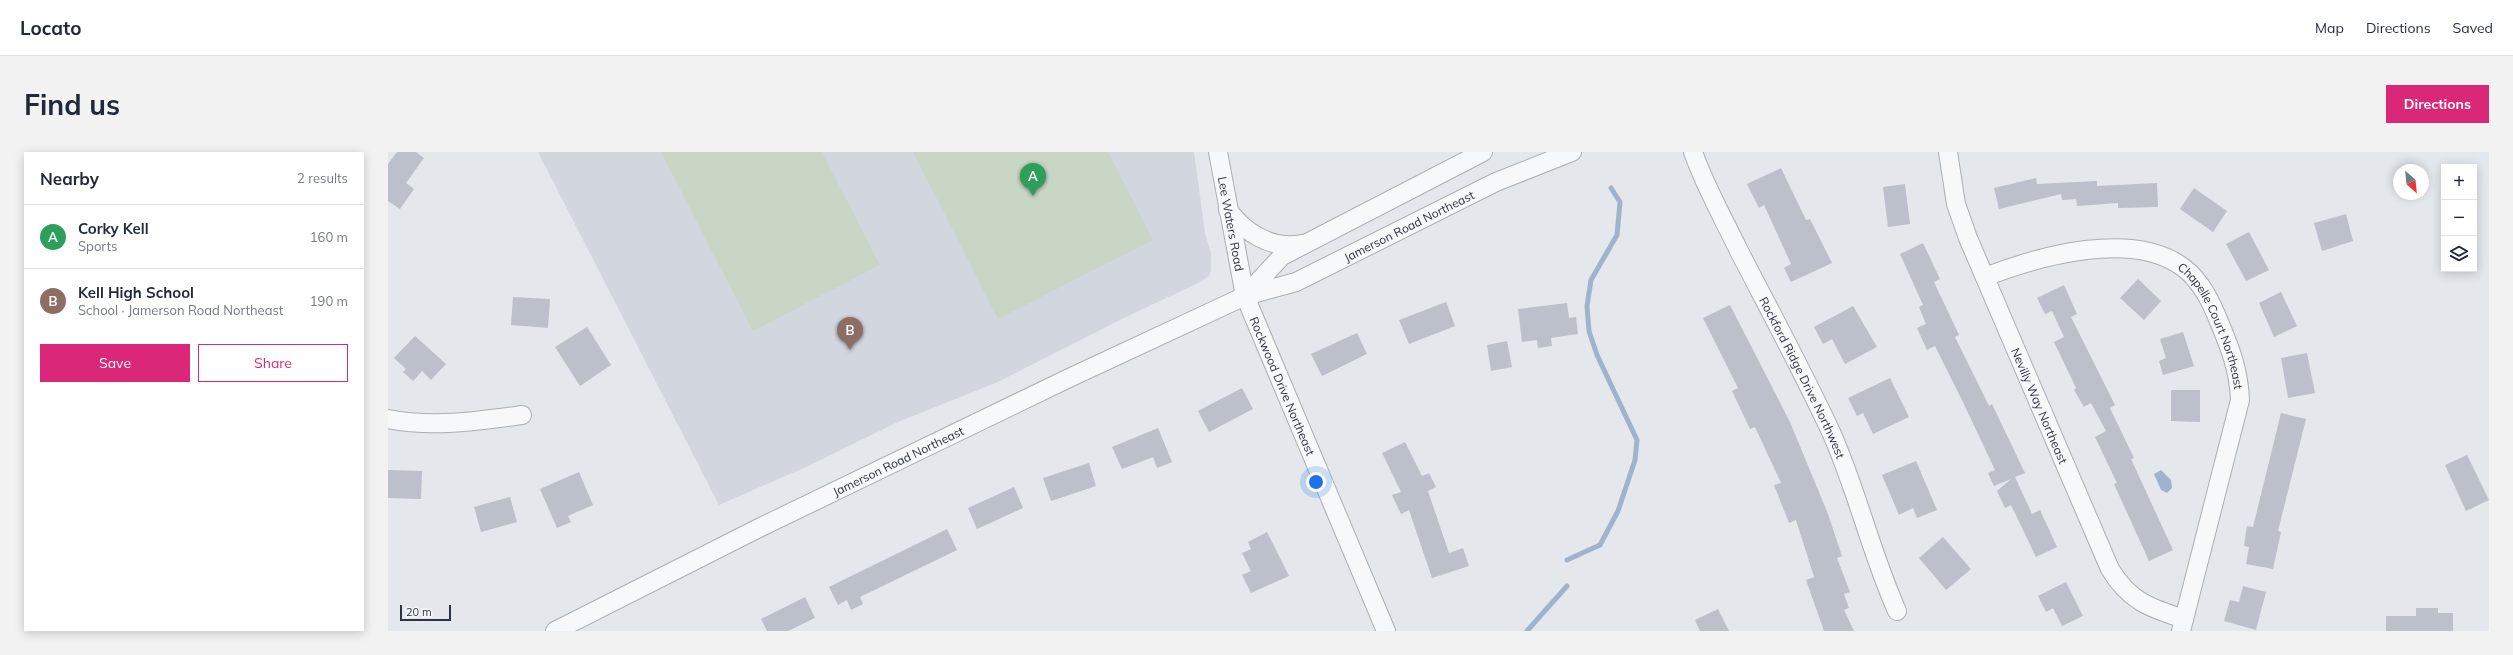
<!DOCTYPE html>
<html lang="en">
<head>
<meta charset="utf-8">
<style>
	:root { --surface:#fff; --page:#f2f2f3; --text:#1f2937; --muted:#747a83; --line:#e0e1e3; --accent:#db2777 }
	body { margin:0; font-family:Mulish,sans-serif; background:var(--page); color:var(--text) }
	.controls { position:absolute; right:12px; top:12px; display:grid; overflow:hidden; border-radius:0px; box-shadow:0 2px 10px #0003 }
	.controls button { width:36px; height:36px; display:grid; place-items:center; padding:0; border:0; border-bottom:1px solid var(--line); background:var(--surface); color:var(--text); font:20px sans-serif }
	.compass { position:absolute; left:2005px; top:12px; width:36px; height:36px; border-radius:50%; background:var(--surface); box-shadow:0 2px 10px #0003; rotate:153deg }
	.scale { position:absolute; left:12px; bottom:10px; width:51px; box-sizing:border-box; padding-left:4px; border:2px solid #2b3445; border-top:0; font-size:11px; line-height:14px; white-space:nowrap; color:#2b3445; -webkit-text-stroke:3px #f4f6f9; paint-order:stroke }
	.you { position:absolute; left:928px; top:330px; width:14px; height:14px; margin:-10px; border:3px solid #fff; border-radius:50%; background:#1a73e8; box-shadow:0 0 0 6px #1a73e833 }
	.badge { display:grid; place-items:center; width:26px; height:26px; border-radius:50%; background:var(--accent); color:#fff; font-size:13px; font-weight:700 }
	.pin { position:absolute; translate:-50% -33px; filter:drop-shadow(0 1px 2px #0008) }
	.pin::after { content:''; position:absolute; top:21px; width:14px; height:12px; background:inherit; clip-path:polygon(0 0,100% 0,50% 100%) }
	.list { margin:0; padding:0; list-style:none }
	h2 { display:flex; justify-content:space-between; align-items:center; height:52px; margin:0; padding:0 16px; font-size:17px }
	h2 small { font-size:13px; font-weight:400; color:var(--muted) }
	.list li { display:grid; grid-template-columns:26px 1fr auto; gap:12px; align-items:center; box-sizing:border-box; height:64px; padding:0 16px; border-top:1px solid var(--line) }
	.list b { display:block; font-size:15px; white-space:nowrap }
	.list p { margin:0; font-size:13px; white-space:nowrap; color:var(--muted) }
	.list em { font-size:13px; font-style:normal; color:var(--muted) }
	.actions { display:flex; gap:8px; padding:12px 16px }
	.actions a { flex:1; padding:9px 0; border:1px solid var(--accent); border-radius:0px; text-align:center; font-size:14px; color:var(--accent) }
	.actions .main { background:var(--accent); color:#fff }
	.icon { flex:none; width:22px; height:22px; fill:none; stroke:currentColor; stroke-width:2; stroke-linecap:round; stroke-linejoin:round }
	.map { position:relative; flex:none; width:2101px; height:479px; overflow:hidden; border-radius:0px }
	header { display:flex; align-items:center; gap:24px; box-sizing:border-box; height:56px; padding:0 20px; background:var(--surface); border-bottom:1px solid var(--line) }
	header strong { font-size:19px }
	nav { display:flex; gap:22px; margin-inline-start:auto; font-size:14px }
	.intro { display:flex; align-items:center; justify-content:space-between; box-sizing:border-box; height:96px; padding:0 24px }
	h1 { margin:0; font-size:28px }
	.button { padding:10px 18px; border-radius:0px; background:var(--accent); color:#fff; font-size:14px; font-weight:700 }
	main { display:flex; gap:24px; padding:0 24px }
	aside { flex:1; background:var(--surface); border-radius:0px; box-shadow:0 2px 10px #0003 }
	.map>svg:first-child { display:block }
	.built { fill:#d2d6de }
	.green { fill:#c9d6c5 }
	.water { fill:#9fb4cc }
	.lines { fill:none; stroke-linecap:round; stroke-linejoin:round }
	.stream { stroke:#9fb4cc; stroke-width:5 }
	.building { fill:#bbc0ca }
	.minor-casing { stroke:#a9aeb7; stroke-width:20 }
	.minor { stroke:#f7f8fa; stroke-width:18 }
	.labels { text-anchor:middle; dominant-baseline:central; stroke-width:3; stroke-linejoin:round; paint-order:stroke }
	.street-label { font-size:12px; fill:#2b3445; stroke:#f4f6f9 }
</style>
</head>
<body>
<header>
<strong>Locato</strong>
<nav><a>Map</a><a>Directions</a><a>Saved</a></nav>
</header>
<div class="intro"><h1>Find us</h1><a class="button">Directions</a></div>
<main>
<aside>
<h2>Nearby<small>2 results</small></h2>
<ul class="list">
<li><span class="badge" style="background:#2e9e5b">A</span><div><b>Corky Kell</b><p>Sports</p></div><em>160 m</em></li>
<li><span class="badge" style="background:#8d6e63">B</span><div><b>Kell High School</b><p>School · Jamerson Road Northeast</p></div><em>190 m</em></li>
</ul>
<div class="actions"><a class="main">Save</a><a>Share</a></div>
</aside>
<div class="map">
<svg width="2101" height="479" viewBox="0 0 2101 479">
	<rect width="100%" height="100%" fill="#e4e7ec"/>
	<!-- built -->
	<path class="built" d="M150 0H806L817 81 823 101V118L821 124 810 131 736 166 610 230 510 270 418 315 331 353Z"/>
	<!-- green -->
	<path class="green" d="M273 0H434L492 113 365 179Z
		M525 0H720L765 88 610 167Z"/>
	<!-- water -->
	<path class="water" d="M1773 318 1783 328 1784 336 1779 341 1773 338 1766 322Z"/>
	<g class="lines">
		<!-- stream -->
		<path class="stream" d="M1179 408 1212 393 1230 359 1247 308 1249 288 1209 203 1201 179 1199 154 1203 128 1229 83 1232 50 1223 36
			M1139 479 1179 434"/>
	</g>
	<!-- building -->
	<path class="building" d="M9 0H28L36 6 18 31 26 37 12 57 0 49V12Z
		M1393 16 1418 68 1422 67 1444 111 1403 130 1396 116 1403 112 1376 53 1371 56 1359 32Z
		M1648 26 1649 32 1709 29V34L1769 31 1770 55 1730 56V51L1689 54 1688 47 1674 48 1673 42 1611 57 1606 36Z
		M1517 32 1522 72 1500 75 1495 35Z
		M1806 36 1839 59 1825 80 1792 57Z
		M1958 62 1965 89 1934 99 1926 71Z
		M1861 80 1881 118 1858 129 1838 92Z
		M1535 91 1552 127 1546 130 1571 183 1567 185 1601 254 1604 252 1637 321 1627 325 1644 362 1652 358 1669 395 1648 405 1623 353 1617 356 1609 339 1623 327 1606 334 1600 321 1607 318 1573 246 1547 194 1539 198 1529 176 1538 172 1531 155 1535 153 1512 102Z
		M1750 127 1773 149 1756 168 1732 146Z
		M1676 133 1689 162 1683 165 1727 253 1722 256 1746 306 1743 307 1785 398 1761 409 1726 332 1729 331 1707 285 1718 279 1703 251 1696 255 1686 238 1688 236 1666 190 1676 185 1664 159 1657 162 1649 146Z
		M1893 140 1909 174 1886 185 1871 151Z
		M125 145 162 147 160 176 123 173Z
		M1058 150 1067 174 1021 192 1011 168Z
		M1179 151 1181 166 1188 165 1190 182 1163 186 1164 194 1150 196 1149 188 1134 190 1130 157Z
		M1342 153 1402 270 1440 362 1454 404 1449 406 1462 440 1456 442 1461 456 1456 458 1466 479H1436L1418 428 1426 425 1408 368 1401 371 1386 333 1393 331 1367 275 1362 277 1344 239 1350 236 1315 166Z
		M1465 154 1489 195 1457 212 1444 187 1435 192 1426 175Z
		M199 175 223 213 192 234 167 195Z
		M1795 180 1806 214 1775 223 1771 209 1778 206 1772 187Z
		M969 181 979 202 934 224 923 202Z
		M27 184 58 212 43 228 34 219 25 229 15 220 18 217 6 206Z
		M1119 189 1124 215 1103 219 1099 193Z
		M1919 201 1927 241 1900 246 1893 206Z
		M1502 226 1521 265 1485 282 1475 261 1469 264 1460 246Z
		M854 236 865 257 821 280 810 259Z
		M1783 238H1812V270L1783 269Z
		M1893 261 1918 267 1890 379 1893 380 1885 417 1858 412 1861 395 1856 394 1859 374 1865 375Z
		M770 276 784 310 769 316 765 305 734 317 724 295Z
		M1017 290 1034 324 1041 321 1048 335 1040 339 1061 401 1075 396 1081 414 1044 426 1021 358 1013 362 1004 343 1013 340 994 301Z
		M2079 303 2101 348 2078 359 2057 313Z
		M1528 309 1549 358 1529 366 1525 356 1511 363 1494 323Z
		M701 311 708 334 663 349 655 326Z
		M0 318 34 319 33 347 0 346Z
		M191 320 205 353 180 364 183 370 169 376 152 337Z
		M626 335 635 356 589 377 580 356Z
		M122 345 129 370 93 380 86 355Z
		M559 377 569 398 472 445 475 452 463 458 459 448 450 453 441 435Z
		M879 380 901 424 863 441 854 423 863 419 854 401 863 397 860 390Z
		M1555 385 1583 417 1558 438 1531 406Z
		M1678 430 1695 464 1674 474 1665 456 1658 460 1650 444Z
		M1855 434 1878 440 1868 478 1836 469 1842 448 1851 450Z
		M417 445 427 466 400 479H379L373 467Z
		M2028 456H2050V461H2065V479H1998V464H2028Z
		M1330 457 1341 479H1312L1307 468Z"/>
	<g class="lines">
		<defs>
			<g id="minor">
				<path id="s1" d="M830 0 857 144 998 479"/>
				<path id="s2" d="M1305 0C1317 34 1335 66 1351 99 1382 159 1414 218 1443 280 1469 338 1483 401 1509 459"/>
				<path id="s3" d="M1560 0 1568 52 1580 86 1722 417C1741 449 1762 456 1796 467"/>
				<path d="M840 58C857 81 884 98 914 92"/>
				<path id="s4" d="M1597 125C1651 104 1746 77 1796 116 1814 130 1824 152 1832 172 1843 198 1851 220 1852 248L1793 479"/>
				<path d="M857 144 894 104 1095 0"/>
				<path d="M0 267C44 276 90 269 134 263"/>
				<path id="s5" d="M167 479 373 375 679 227 857 144 908 130 1108 30 1184 0"/>
			</g>
		</defs>
		<!-- minor casing -->
		<use href="#minor" class="minor-casing"/>
		<!-- minor -->
		<use href="#minor" class="minor"/>
	</g>
	<g class="labels">
		<!-- street labels -->
		<g class="street-label">
			<text stroke="none"><textPath href="#s1" startOffset="73">Lee Waters Road</textPath></text>
			<text stroke="none"><textPath href="#s5" startOffset="946">Jamerson Road Northeast</textPath></text>
			<text stroke="none"><textPath href="#s4" startOffset="272">Chapelle Court Northeast</textPath></text>
			<text stroke="none"><textPath href="#s2" startOffset="251">Rockford Ridge Drive Northwest</textPath></text>
			<text stroke="none"><textPath href="#s1" startOffset="244">Rockwood Drive Northeast</textPath></text>
			<text stroke="none"><textPath href="#s3" startOffset="271">Nevilly Way Northeast</textPath></text>
			<text stroke="none"><textPath href="#s5" startOffset="383">Jamerson Road Northeast</textPath></text>
		</g>
	</g>
</svg>
<div class="controls">
<button>+</button>
<button>−</button>
<button><svg class="icon" aria-label="layers" viewBox="0 0 24 24"><path d="M12 4l9 5-9 5-9-5zM3 14l9 5 9-5"/></svg></button>
</div>
<svg class="compass" viewBox="-18 -18 36 36"><path d="M0-13l5 13h-10z" fill="#e53935"/><path d="M0 13l5-13h-10z" fill="#747a83"/></svg>
<div class="scale">20 m</div>
<div class="you"></div>
<div class="pin badge" style="left:645px;top:44px;background:#2e9e5b">A</div>
<div class="pin badge" style="left:462px;top:198px;background:#8d6e63">B</div>
</div>
</main>
</body>
</html>
